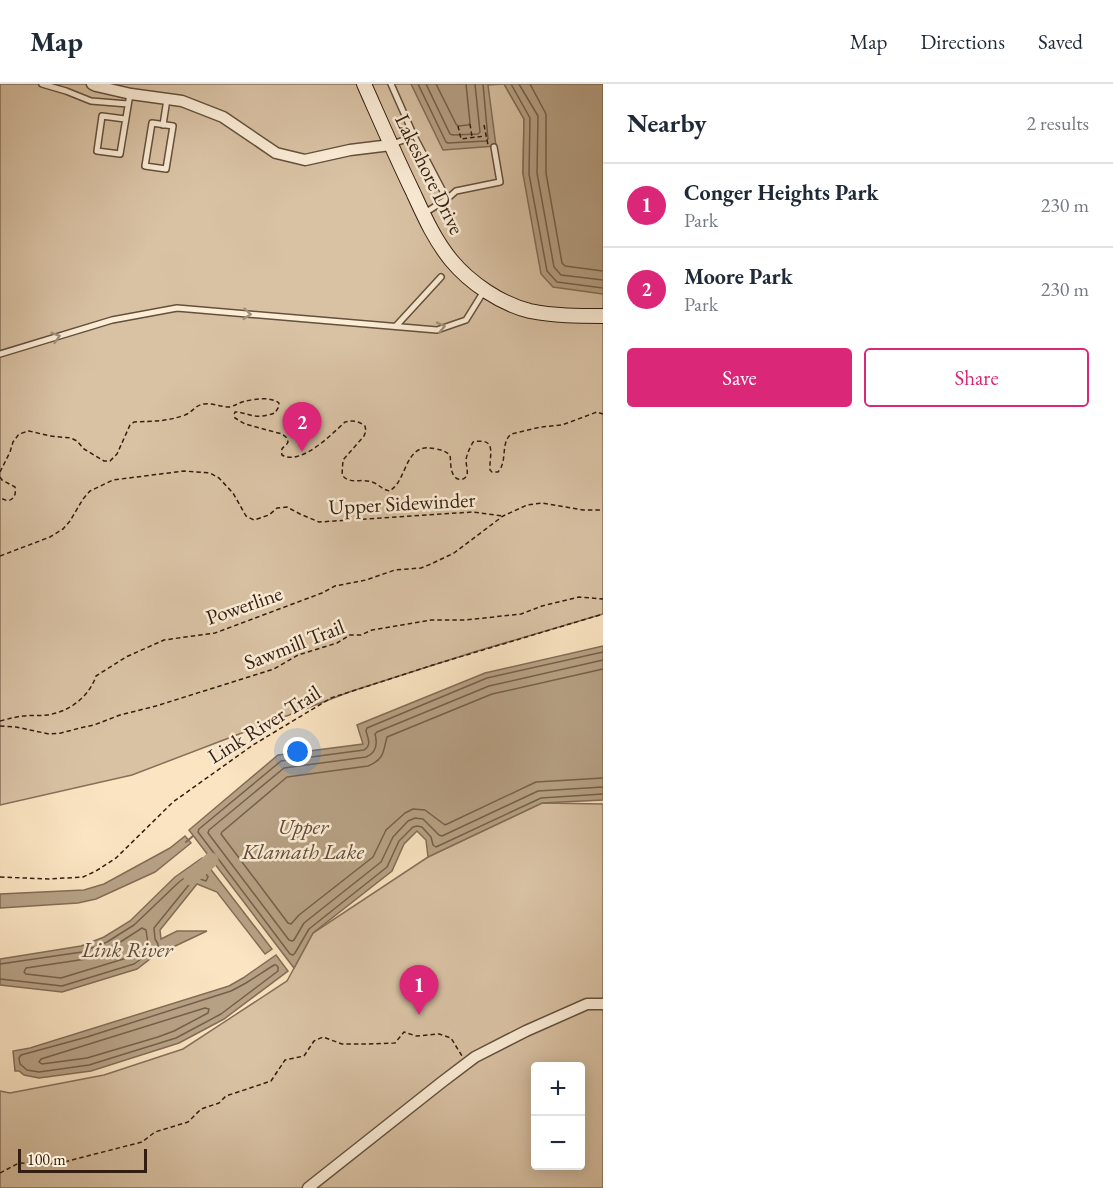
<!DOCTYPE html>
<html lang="en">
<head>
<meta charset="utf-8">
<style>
	:root { --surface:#fff; --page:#f2f2f3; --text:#1f2937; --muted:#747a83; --line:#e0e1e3; --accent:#db2777 }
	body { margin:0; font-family:"EB Garamond",serif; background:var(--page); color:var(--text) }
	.controls { position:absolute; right:18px; bottom:18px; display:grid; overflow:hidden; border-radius:6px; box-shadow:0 3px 15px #0003 }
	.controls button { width:54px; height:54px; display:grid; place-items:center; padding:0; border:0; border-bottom:2px solid var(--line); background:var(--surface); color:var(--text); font:30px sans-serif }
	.scale { position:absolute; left:18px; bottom:15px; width:129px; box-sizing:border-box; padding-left:6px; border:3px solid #321e10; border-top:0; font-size:16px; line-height:21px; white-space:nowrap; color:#321e10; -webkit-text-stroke:4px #fcedd7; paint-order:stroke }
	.you { position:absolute; left:298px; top:668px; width:21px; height:21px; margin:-15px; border:4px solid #fff; border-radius:50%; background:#1a73e8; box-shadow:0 0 0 9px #1a73e833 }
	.badge { display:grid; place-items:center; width:39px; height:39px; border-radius:50%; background:var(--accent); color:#fff; font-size:20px; font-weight:700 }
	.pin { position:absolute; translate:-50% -50px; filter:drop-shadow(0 2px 3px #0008) }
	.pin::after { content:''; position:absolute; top:32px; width:21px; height:18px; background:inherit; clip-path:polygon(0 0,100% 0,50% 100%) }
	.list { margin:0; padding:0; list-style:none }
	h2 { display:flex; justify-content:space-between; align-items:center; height:78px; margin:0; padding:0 24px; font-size:26px }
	h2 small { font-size:20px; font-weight:400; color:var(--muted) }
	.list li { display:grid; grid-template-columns:39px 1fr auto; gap:18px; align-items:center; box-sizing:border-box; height:84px; padding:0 24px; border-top:2px solid var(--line) }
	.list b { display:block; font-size:22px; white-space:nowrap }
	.list p { margin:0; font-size:20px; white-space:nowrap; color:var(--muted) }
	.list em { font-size:20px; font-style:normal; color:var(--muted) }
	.actions { display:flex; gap:12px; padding:18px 24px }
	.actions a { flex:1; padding:14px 0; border:2px solid var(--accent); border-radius:6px; text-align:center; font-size:21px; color:var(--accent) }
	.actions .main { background:var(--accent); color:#fff }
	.map { position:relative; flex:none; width:603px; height:1104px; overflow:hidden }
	header { display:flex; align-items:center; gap:36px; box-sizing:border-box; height:84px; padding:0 30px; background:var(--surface); border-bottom:2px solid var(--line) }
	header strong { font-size:28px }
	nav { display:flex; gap:33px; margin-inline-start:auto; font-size:21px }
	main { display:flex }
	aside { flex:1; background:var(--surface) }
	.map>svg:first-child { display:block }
	.green { fill:#d9c2a4; stroke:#86705a; stroke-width:1.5; fill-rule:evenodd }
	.water { fill:#b7a185; stroke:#826d56; stroke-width:1.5 }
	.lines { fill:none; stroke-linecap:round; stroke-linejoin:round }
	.shore { stroke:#74604a; stroke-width:1.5 }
	.stream { stroke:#826d56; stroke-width:2 }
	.river { stroke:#b7a185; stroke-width:15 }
	.lane-casing { stroke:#64503c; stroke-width:8 }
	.street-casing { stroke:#64503c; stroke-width:13 }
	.secondary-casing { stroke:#321e10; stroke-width:16 }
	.path { stroke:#321e10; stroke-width:1.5; stroke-dasharray:4.5 3; stroke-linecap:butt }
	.lane { stroke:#fcedd7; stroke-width:5 }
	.street { stroke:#fcedd7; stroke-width:10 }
	.secondary { stroke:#fcedd7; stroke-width:14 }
	.oneway { stroke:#a1907d }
	.labels { text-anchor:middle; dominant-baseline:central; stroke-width:5; stroke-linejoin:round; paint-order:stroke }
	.street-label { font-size:21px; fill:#321e10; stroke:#fcedd7 }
	.water-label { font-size:22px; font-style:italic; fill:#614c39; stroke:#fcedd7 }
</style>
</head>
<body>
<header>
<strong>Map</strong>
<nav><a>Map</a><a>Directions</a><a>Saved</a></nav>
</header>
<main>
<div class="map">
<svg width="603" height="1104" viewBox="0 0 603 1104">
	<rect width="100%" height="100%" fill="#fbe4c2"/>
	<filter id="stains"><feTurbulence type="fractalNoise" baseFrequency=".00333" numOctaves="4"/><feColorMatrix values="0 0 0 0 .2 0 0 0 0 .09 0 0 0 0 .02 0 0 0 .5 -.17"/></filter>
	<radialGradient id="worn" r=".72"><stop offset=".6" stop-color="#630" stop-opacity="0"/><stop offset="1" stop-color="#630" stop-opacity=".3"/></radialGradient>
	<!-- green -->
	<path class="green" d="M0 0H504L524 35 523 90 603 207V530L474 568 352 607 132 691 0 721Z
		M542 719 603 720V1104H0V1007L10 1009 104 991 183 965 287 897 313 849 428 773ZM536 982H580V1082H536Z"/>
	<!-- water -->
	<path class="water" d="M411 0H603V210L553 203 541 190 523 90 524 35 504 0 488 1 496 62 443 66Z
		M603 562V716L542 719 428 773 426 756 417 747 404 760 392 787 313 849 294 884 189 746 278 671 363 660 357 641 485 589Z
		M185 752 191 759 155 788 96 815 78 819 0 824V810L84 806 104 800 170 764Z
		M202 774 272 865 265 870 217 808 197 800 160 846 161 855 177 847H207L154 872 137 885 62 908 0 901V875L81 862 104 853 130 837 175 793Z
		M276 871 288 887 224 935 179 959 91 987 39 994 24 991 19 987H15L13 967 30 964 229 902 243 894Z"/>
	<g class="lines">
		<!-- shore -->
		<path class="shore" d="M418 0 446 58 448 59 486 57 488 55 483 0
			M426 0 450 50 453 51 478 50 480 48 475 0
			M436 0 456 40 458 42 468 41 470 39 466 0
			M511 0 530 34 529 90 547 187 557 198 603 204
			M519 0 538 32 537 89 554 183 561 191 603 196
			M530 0 546 30V89L562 179 565 182 603 187
			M603 568 487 594 367 644 366 647C368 654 372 661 364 666L281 677 199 745 198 748 290 870 293 871 295 869 309 845 387 783 399 757 413 743 417 742 422 743 431 753 433 761 436 763 541 714 603 710
			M603 576 489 602 377 648 375 650C378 661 376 669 366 673L284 684 209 746 208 749 289 856 292 857 294 856 304 839 381 778 393 753 408 737 415 734 423 735 439 751 442 752 538 707 603 703
			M603 585 492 610 387 653C383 667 385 675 368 682L287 693 222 748 221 750 288 839 291 840 299 831 373 773 386 746 405 729 413 725 425 726 445 741 536 698 603 694
			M142 844 146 846 148 860 130 873 61 894 26 890 24 888 26 884 86 875 111 864Z
			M0 880 82 868 107 858 134 841 179 798 198 784H202L208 793 206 797 197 794 192 797 154 844 155 855 158 860V863L134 880 62 902 0 895
			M274 881H276L278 883V887L221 930 176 954 89 981 39 988 27 986 20 980 19 974 21 971 87 953 231 907 246 899Z
			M205 924 209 925 208 929 174 947 158 953 87 974 42 980 39 978 41 975Z"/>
		<!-- stream -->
		<path class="stream" d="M186 758 193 752"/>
		<!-- river -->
		<path class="river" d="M191 794 211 776"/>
		<defs>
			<path id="lane" d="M42 0 66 7 91 17 128 20
				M391 0 414 52
				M125 35 102 32 97 67 120 70 130 10
				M152 39 173 42 166 85 145 82Z
				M163 41 167 15
				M393 60 414 52 447 115 423 130
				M447 115 456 107 500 98 494 63
				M396 242 441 193
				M0 270 112 236 177 224 437 246 466 236 484 207"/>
			<path id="street" d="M92 0 96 2 131 10 182 17 223 33 276 69 305 76 350 66 391 61
				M308 1104 442 998 475 973 526 947 587 920H603"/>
			<path id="secondary" d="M364 0C380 36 396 73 413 108 424 132 434 155 451 176 470 199 501 220 530 227 554 232 579 232 603 232"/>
		</defs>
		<!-- lane casing -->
		<use href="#lane" class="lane-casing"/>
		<!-- street casing -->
		<use href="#street" class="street-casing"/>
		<!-- secondary casing -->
		<use href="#secondary" class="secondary-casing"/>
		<!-- path -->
		<path class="path" d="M470 40 472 53
			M484 41 488 61
			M458 42 461 55 485 52
			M0 388 10 368 13 358 19 350 29 347 50 352 71 354 77 357 84 365 104 377H110L117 370 130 341 134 338C154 337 165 338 185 331 193 328 196 320 205 320 213 319 221 323 229 323 234 322 237 320 242 318 253 315 270 312 279 319L278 324 275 329C269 331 262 333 255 332 248 331 242 328 235 328L234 331 235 334 245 340 282 350 286 353 288 358C285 365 280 361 282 371 301 382 332 350 345 338 352 336 359 337 365 342L366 347 364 352 343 376 342 391C350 401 361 394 372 398 379 400 382 406 390 407 392 405 395 403 397 400 408 384 409 358 436 365 442 366 445 367 450 371 451 377 450 385 453 390 455 396 464 398 467 391 468 386 466 381 466 376 467 369 470 364 473 358 498 353 489 371 490 386L492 388H498C508 377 500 360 511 350L541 343 562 341 597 328 603 330
			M0 393 2 396 15 403C16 411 15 414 8 417L0 414
			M0 472 50 453 63 445 70 437 83 415 90 407 113 396 184 387 210 389 219 394 233 409 246 432 254 436 269 431 277 424 287 423 300 430 319 438 473 428 503 432
			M0 637C8 635 15 633 23 632 31 631 39 632 47 631 69 628 89 613 96 592L126 573 164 556 215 549 322 509 335 502 366 496 395 486 421 484 431 480 454 469 503 432 527 421 542 419 583 426H603
			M0 642 16 643 49 650 61 649 80 644 94 641 120 631 156 622 274 585 298 571 337 559 350 551H361L372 546 431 536H466L521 530 542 522 579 513 603 515
			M0 793 48 795 83 793 96 787 116 774 173 718 253 661 331 614 433 581 603 530
			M0 1089 19 1079 56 1080 142 1058 155 1048 188 1038 201 1025 219 1019 226 1012 271 997 285 976 304 972 314 957 323 953 342 960H366L395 959 404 948 416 952 439 950 451 954 462 972"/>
		<!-- lane -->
		<use href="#lane" class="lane"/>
		<!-- street -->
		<use href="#street" class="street"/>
		<!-- secondary -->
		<use href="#secondary" class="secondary"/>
	</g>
	<!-- one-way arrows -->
	<defs><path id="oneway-chevron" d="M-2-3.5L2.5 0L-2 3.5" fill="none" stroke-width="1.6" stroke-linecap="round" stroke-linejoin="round" transform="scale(1.5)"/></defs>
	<g class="oneway">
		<use href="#oneway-chevron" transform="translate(247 230) rotate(5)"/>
		<use href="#oneway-chevron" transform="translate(441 243) rotate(-13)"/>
		<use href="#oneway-chevron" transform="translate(56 253) rotate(-17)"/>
	</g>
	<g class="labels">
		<!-- street labels -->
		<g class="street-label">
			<text transform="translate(430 90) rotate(64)">Lakeshore Drive</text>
			<text transform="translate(402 419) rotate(-3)">Upper Sidewinder</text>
			<text transform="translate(244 521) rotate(-19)">Powerline</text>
			<text transform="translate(294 560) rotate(-21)">Sawmill Trail</text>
			<text transform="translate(264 640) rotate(-32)">Link River Trail</text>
		</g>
		<!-- water labels -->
		<g class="water-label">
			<text x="303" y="742">Upper<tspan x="303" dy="25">Klamath Lake</tspan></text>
			<text x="127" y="865">Link River</text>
		</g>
	</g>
	<rect width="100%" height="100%" filter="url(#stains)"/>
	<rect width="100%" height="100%" fill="url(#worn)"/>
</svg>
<div class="controls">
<button>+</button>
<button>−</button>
</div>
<div class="scale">100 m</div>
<div class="you"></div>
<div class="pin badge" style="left:419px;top:931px">1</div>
<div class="pin badge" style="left:302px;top:368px">2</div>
</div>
<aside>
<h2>Nearby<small>2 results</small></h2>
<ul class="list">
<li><span class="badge">1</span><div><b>Conger Heights Park</b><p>Park</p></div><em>230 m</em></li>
<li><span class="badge">2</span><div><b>Moore Park</b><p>Park</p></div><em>230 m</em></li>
</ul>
<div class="actions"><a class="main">Save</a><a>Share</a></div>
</aside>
</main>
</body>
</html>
